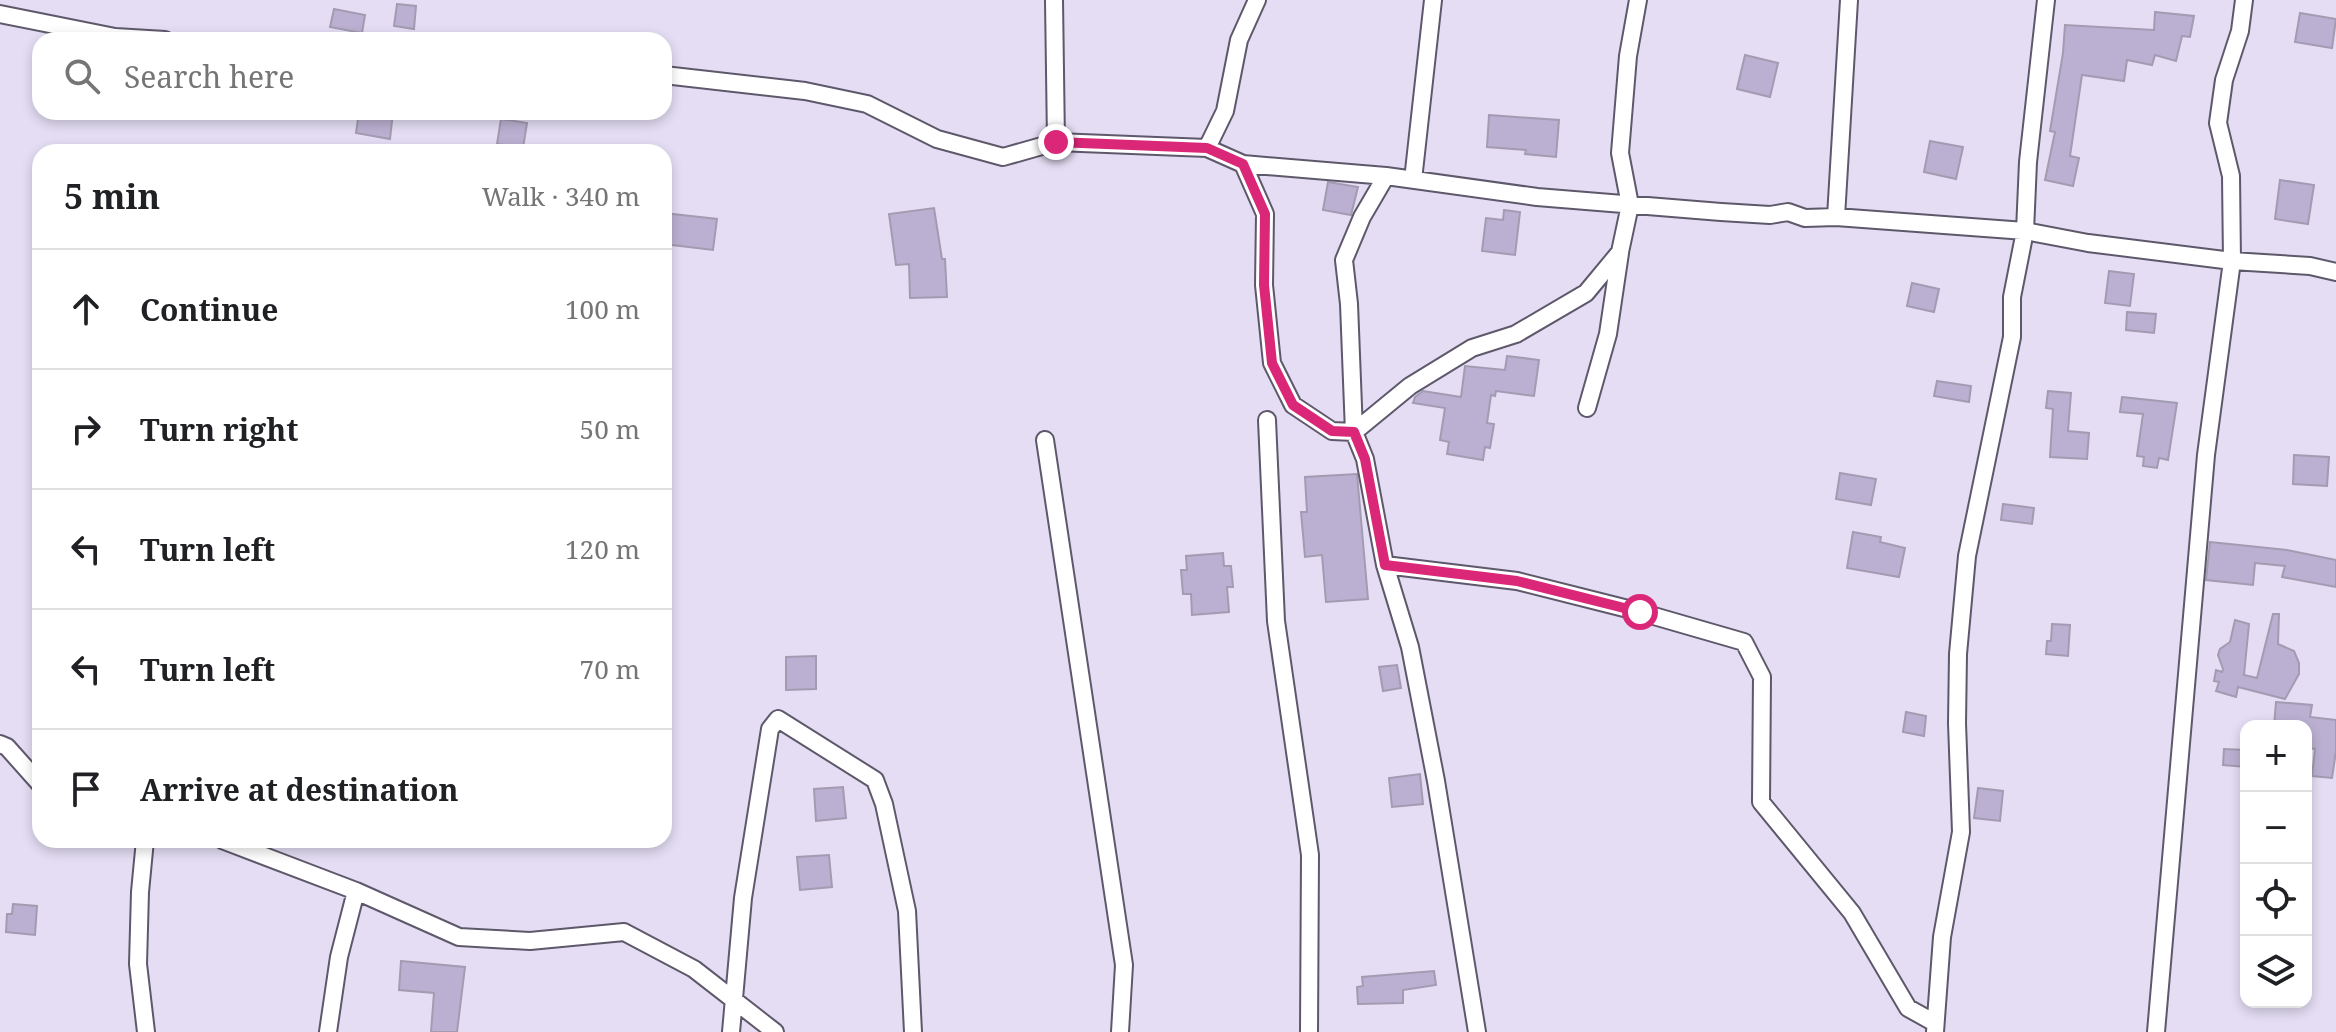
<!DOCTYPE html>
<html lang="en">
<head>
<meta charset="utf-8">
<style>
	:root { --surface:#fff; --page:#f6f6f6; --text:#202124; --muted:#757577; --line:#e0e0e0 }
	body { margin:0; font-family:"Noto Serif",serif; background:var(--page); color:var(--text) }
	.controls { position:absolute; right:24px; bottom:24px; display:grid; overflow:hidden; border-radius:16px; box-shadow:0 4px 12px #0003 }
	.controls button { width:72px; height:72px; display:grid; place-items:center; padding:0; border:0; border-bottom:2px solid var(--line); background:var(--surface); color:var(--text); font:40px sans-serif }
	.stop { position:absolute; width:24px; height:24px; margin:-18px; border:6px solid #db2777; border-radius:50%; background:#fff }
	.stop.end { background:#db2777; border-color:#fff; box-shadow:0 2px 8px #0008 }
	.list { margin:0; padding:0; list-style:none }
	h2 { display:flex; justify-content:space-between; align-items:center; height:104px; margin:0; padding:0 32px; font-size:34px }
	h2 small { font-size:26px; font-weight:400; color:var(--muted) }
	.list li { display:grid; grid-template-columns:52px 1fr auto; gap:24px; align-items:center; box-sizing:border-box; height:120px; padding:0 32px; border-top:2px solid var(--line) }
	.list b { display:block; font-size:30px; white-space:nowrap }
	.list em { font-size:26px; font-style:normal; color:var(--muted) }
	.icon { flex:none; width:44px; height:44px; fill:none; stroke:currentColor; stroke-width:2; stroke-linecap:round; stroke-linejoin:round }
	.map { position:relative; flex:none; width:2336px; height:1032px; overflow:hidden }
	.search { position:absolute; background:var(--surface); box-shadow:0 4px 12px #0003; left:32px; top:32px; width:640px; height:88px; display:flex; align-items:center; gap:20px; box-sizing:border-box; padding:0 28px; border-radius:24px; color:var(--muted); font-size:30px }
	.panel { position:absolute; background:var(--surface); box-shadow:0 4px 12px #0003; left:32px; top:144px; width:640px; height:704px; border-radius:24px }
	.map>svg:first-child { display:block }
	.building { fill:#bbb0d1; stroke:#a29bb1; stroke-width:2 }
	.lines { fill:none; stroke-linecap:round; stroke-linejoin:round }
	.minor-casing { stroke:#5e586b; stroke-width:20 }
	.minor { stroke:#fff; stroke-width:16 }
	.route { stroke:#db2777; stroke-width:10 }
</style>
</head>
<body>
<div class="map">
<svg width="2336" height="1032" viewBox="0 0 2336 1032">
	<rect width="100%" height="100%" fill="#e4ddf4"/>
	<!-- building -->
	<path class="building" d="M397 4 416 6 414 29 394 26Z
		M334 9 365 15 362 33 330 27Z
		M2155 12 2194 16 2190 37 2182 36 2176 61 2155 55 2152 65 2127 60 2124 81 2082 75 2070 156 2079 158 2073 186 2045 180 2055 132 2050 131 2063 53 2065 25 2154 30Z
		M2300 13 2336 19 2332 48 2295 42Z
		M1745 55 1778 63 1770 97 1737 89Z
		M359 112H393L390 139 356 133Z
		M1489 115 1559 120 1556 157 1525 154 1526 150 1487 147Z
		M501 119 527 123 523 148 497 144Z
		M1930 141 1963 147 1956 179 1924 172Z
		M2280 180 2314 185 2308 224 2275 219Z
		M1328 182 1358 187 1351 215 1323 210Z
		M934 208 942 259H945L947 297 910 298 909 264 896 265 889 214Z
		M1504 210 1520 212 1515 255 1482 251 1486 218 1503 220Z
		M664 213 717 219 713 250 664 244Z
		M2109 271 2134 274 2130 306 2105 303Z
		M1912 283 1939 289 1934 312 1907 306Z
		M2127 312 2156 314 2154 333 2126 330Z
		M1507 356 1539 360 1534 396 1496 391 1495 396 1491 395 1487 423 1494 424 1490 448 1485 447 1483 460 1447 454 1449 442 1440 440 1445 408 1413 403 1415 397 1423 391 1461 397 1465 366 1505 370Z
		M1937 381 1971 386 1969 402 1934 396Z
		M2048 391 2071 393 2068 431 2089 433 2087 459 2050 457 2053 409 2046 408Z
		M2122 397 2177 403 2168 460 2159 458 2157 468 2143 466 2144 457 2137 456 2143 414 2120 412Z
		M2294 455 2329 457 2327 486 2293 484Z
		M1840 473 1876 479 1871 505 1836 499Z
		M1357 474 1368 599 1326 602 1322 555 1305 557 1301 512H1307L1305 477Z
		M2003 504 2034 508 2032 524 2001 520Z
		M1853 532 1881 537 1880 542 1905 548 1899 577 1847 568Z
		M2210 542 2287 550 2336 560V587L2282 577 2285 566 2255 563 2253 585 2206 580Z
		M1223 553 1224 566H1231L1233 587H1227L1229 612 1192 615 1191 594H1183L1181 570H1187L1186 556Z
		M2273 614H2279L2278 644 2294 651 2299 663V674L2285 699 2238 687 2236 697 2216 691 2219 682 2214 681 2216 670 2222 672 2223 669 2218 655 2220 649 2230 642 2235 620 2249 624 2244 675 2257 678Z
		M2052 624 2070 625 2068 656 2046 654 2047 641H2051Z
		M816 656V689L786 690V657Z
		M1397 665 1401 688 1383 691 1379 667Z
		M2276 702 2312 705 2310 717 2336 720V751L2332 778 2312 776 2315 749 2306 748V726H2274Z
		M1906 712 1926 716 1924 736 1903 732Z
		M2224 749 2246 750V767L2223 765Z
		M1420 774 1423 804 1392 807 1389 778Z
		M843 787 846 818 816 821 814 789Z
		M1978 788 2003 791 2000 821 1974 818Z
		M829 855 832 887 800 890 797 857Z
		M13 904 37 906 35 935 6 932 7 914H12Z
		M401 961 465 967 457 1032H431L434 993 399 990Z
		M1434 971 1436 985 1403 990V1003L1358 1004 1357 987 1363 986 1362 977Z"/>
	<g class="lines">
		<defs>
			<path id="minor" d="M1054 0 1056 142
				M0 14 115 37 165 40
				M664 75 805 91 867 104 937 139 1003 157 1056 142 1207 148 1243 164 1386 176 1537 197 1721 212 1770 215 1788 212 1805 218 1836 217 2025 231 2088 243 2232 261 2310 266 2336 272
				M1207 148 1225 111 1239 40 1257 0
				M1243 164 1265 214 1264 285 1272 363 1293 405 1332 431 1354 432 1410 386 1472 348 1516 334 1586 293 1620 252 1630 205 1620 153 1628 56 1638 0
				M1386 176 1362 217 1344 260 1349 304 1354 432 1365 459 1385 565 1410 647 1436 781 1477 1032
				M1413 180 1433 0
				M1836 217 1849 0
				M1587 408 1608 334 1620 253
				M1267 420 1276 621 1310 855 1309 1032
				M1045 440 1124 965 1120 1032
				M1385 565 1517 581 1640 612 1744 642 1762 677 1761 802 1852 913 1908 1008 1935 1023
				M0 744 7 747 40 784
				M145 840 140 892 138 964 146 1032
				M222 840 356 891 459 937 530 941 624 932 694 969 775 1032
				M328 1032 339 957 356 891
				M731 1032 743 898 770 729 778 719 875 780 884 804 907 911 913 1032
				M1935 1032 1942 937 1961 832 1957 723 1958 654 1967 556 2012 337V297L2025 231 2028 162 2046 0
				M2156 1032 2206 455 2232 261 2231 176 2218 123 2224 80 2240 31 2244 0"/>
		</defs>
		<!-- minor casing -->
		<use href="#minor" class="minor-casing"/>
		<!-- minor -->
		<use href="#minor" class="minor"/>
	</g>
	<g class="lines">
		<!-- route -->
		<path class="route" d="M1056 142 1207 148 1243 164 1265 214 1264 285 1272 363 1293 405 1332 431 1354 432 1365 459 1385 565 1517 581 1640 612"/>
	</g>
</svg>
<div class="controls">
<button>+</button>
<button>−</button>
<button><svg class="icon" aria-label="locate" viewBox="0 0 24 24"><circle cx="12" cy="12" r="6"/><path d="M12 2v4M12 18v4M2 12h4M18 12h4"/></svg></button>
<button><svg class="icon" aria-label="layers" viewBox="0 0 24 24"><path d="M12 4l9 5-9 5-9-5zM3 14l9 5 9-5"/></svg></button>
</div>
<div class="stop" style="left:1640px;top:612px"></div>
<div class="stop end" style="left:1056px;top:142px"></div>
<div class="search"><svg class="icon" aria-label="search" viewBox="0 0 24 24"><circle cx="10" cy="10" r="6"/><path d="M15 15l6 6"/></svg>Search here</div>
<section class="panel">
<h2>5 min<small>Walk · 340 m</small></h2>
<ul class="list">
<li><svg class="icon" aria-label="ahead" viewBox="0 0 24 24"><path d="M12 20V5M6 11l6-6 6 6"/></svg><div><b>Continue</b></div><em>100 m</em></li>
<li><svg class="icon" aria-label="right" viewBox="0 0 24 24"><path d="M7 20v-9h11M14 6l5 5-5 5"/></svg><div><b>Turn right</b></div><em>50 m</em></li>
<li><svg class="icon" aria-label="left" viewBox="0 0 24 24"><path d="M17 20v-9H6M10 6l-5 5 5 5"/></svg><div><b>Turn left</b></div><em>120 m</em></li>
<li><svg class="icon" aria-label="left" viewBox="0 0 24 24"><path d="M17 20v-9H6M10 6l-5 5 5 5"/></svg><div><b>Turn left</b></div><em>70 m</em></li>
<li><svg class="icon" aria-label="arrive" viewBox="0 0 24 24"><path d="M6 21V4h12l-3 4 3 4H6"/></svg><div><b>Arrive at destination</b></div></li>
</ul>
</section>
</div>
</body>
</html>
